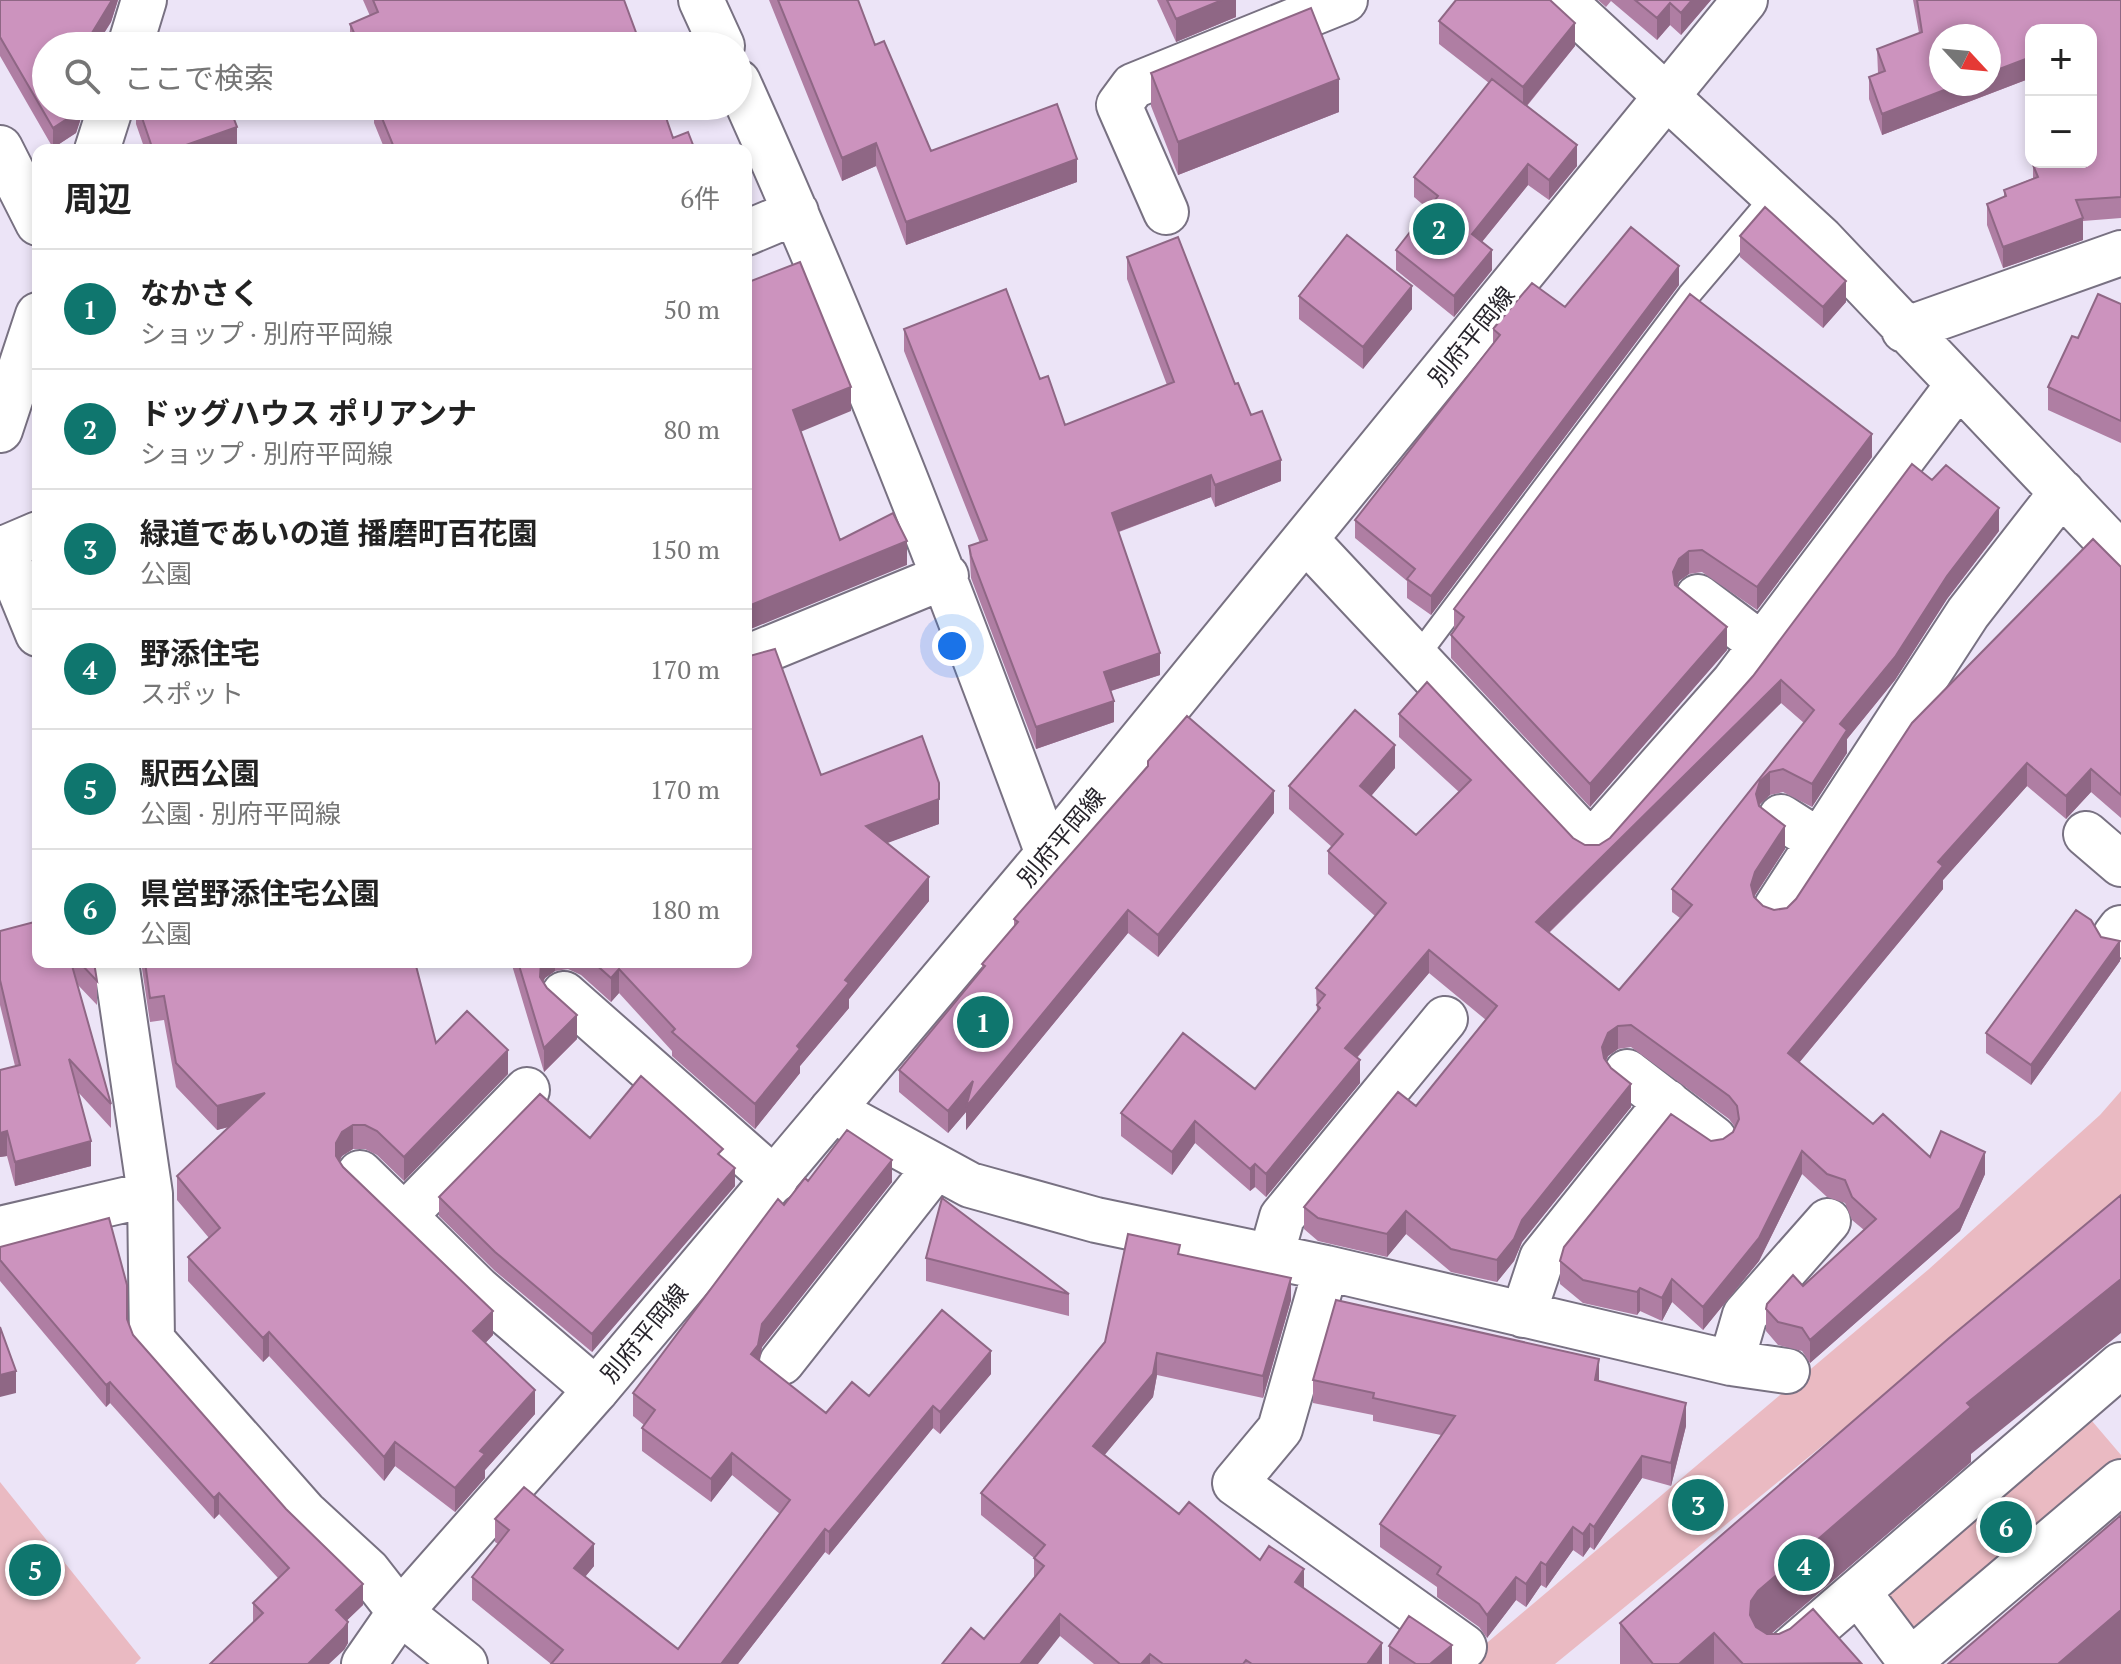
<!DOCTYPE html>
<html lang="ja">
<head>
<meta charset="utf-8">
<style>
	:root { --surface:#fff; --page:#f2f2f2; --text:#222; --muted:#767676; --line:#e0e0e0; --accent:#0f766e }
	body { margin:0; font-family:"PT Serif","Noto Sans JP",serif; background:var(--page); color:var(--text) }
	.controls { position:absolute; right:24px; top:24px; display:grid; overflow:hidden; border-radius:16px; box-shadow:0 4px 12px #0003 }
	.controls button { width:72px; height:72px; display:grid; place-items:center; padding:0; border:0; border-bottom:2px solid var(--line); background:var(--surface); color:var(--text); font:40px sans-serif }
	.compass { position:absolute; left:1929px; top:24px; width:72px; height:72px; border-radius:50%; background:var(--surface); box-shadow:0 4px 12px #0003; rotate:116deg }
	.you { position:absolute; left:952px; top:646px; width:28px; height:28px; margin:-20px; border:6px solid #fff; border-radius:50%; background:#1a73e8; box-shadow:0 0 0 12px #1a73e833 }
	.badge { display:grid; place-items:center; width:52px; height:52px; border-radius:50%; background:var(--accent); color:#fff; font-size:26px; font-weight:700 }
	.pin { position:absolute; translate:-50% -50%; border:4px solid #fff; box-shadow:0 2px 8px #0006 }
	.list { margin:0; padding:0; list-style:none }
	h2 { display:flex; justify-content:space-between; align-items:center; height:104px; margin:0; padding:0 32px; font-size:34px }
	h2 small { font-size:26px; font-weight:400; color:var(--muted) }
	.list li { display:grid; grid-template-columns:52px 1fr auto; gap:24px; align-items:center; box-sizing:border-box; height:120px; padding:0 32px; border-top:2px solid var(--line) }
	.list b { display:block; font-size:30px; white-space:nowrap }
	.list p { margin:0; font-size:26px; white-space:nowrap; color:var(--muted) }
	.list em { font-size:26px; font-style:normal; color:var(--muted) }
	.icon { flex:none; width:44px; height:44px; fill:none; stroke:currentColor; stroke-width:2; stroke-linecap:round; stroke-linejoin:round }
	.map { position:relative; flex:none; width:2121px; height:1664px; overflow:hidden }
	.search { position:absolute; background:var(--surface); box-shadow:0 4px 12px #0003; left:32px; top:32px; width:720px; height:88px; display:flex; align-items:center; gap:20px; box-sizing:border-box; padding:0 28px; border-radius:44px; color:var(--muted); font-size:30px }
	.panel { position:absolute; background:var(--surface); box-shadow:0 4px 12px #0003; left:32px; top:144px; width:720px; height:824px; border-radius:16px }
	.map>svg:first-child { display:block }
	.green { fill:#eabac2 }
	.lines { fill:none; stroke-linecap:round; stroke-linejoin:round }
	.lane-casing { stroke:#787182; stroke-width:26 }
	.street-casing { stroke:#787182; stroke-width:48 }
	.secondary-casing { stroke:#787182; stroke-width:48 }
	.lane { stroke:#fff; stroke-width:22 }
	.street { stroke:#fff; stroke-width:44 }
	.secondary { stroke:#fff; stroke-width:44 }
	.wall { fill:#af7ea3; fill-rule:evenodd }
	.shaded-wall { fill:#8f6785 }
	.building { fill:#cc93be; stroke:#8f6785; stroke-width:2; fill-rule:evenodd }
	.labels { text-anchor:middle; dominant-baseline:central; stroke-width:7; stroke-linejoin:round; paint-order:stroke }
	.street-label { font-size:24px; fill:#27242b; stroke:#fff }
</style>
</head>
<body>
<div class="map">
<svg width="2121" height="1664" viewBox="0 0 2121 1664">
	<rect width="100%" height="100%" fill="#ece4f7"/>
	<!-- green -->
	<path class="green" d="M2121 1091V1202L1555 1664H1462L1929 1269 2100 1115Z
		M2092 1421 2121 1455V1463L1924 1631 1905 1632 1885 1609 1890 1591Z
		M0 1482 141 1658 135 1664H0Z"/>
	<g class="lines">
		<defs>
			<path id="lane" d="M1416 658 1689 295 1775 194"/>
			<path id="street" d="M701 0 722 46
				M1562 0 1821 239 2121 555
				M130 46 144 0
				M738 82C852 335 952 593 1048 854
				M0 148 38 223
				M97 150 111 106
				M1166 212 1119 105 1133 86 1345 0
				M746 233 796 212
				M1904 330 2121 253
				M0 430 38 315
				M1306 540 1591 844 1734 682 1958 385
				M0 548 3 549 38 634
				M3 549 38 534
				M1698 597 1762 645
				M746 658 946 576
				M1781 817 1820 842
				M2086 834 2121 864
				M1776 908 1968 613 2062 492
				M2115 936 2121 928
				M116 962 150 1194 152 1340 305 1513 368 1571 400 1612 465 1664
				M564 994 775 1180
				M1627 1072 1714 1139
				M527 1090 404 1216 478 1289 596 1390
				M832 1110 970 1185 1096 1220 1326 1268 1731 1363 1787 1371
				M360 1173 404 1216
				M0 1229 150 1194
				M1271 1256 1282 1217 1445 1019
				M1326 1268 1280 1429 1235 1483 1464 1647
				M1523 1315 1542 1258 1667 1102
				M782 1362 935 1168
				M1731 1363 1745 1315 1828 1221
				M1858 1592 1910 1661 2121 1482
				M1774 1664 2121 1365"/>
			<path id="secondary" d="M364 1664 400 1612 596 1390 1048 854 1745 0"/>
		</defs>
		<!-- lane casing -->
		<use href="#lane" class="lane-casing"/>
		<!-- street casing -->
		<use href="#street" class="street-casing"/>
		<!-- secondary casing -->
		<use href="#secondary" class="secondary-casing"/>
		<!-- lane -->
		<use href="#lane" class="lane"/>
		<!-- street -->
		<use href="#street" class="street"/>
		<!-- secondary -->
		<use href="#secondary" class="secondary"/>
	</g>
	<!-- wall -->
	<path class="wall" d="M0 0H118L111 22 96 46H46V106H85L76 133 53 148 0 56Z
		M363 0H624L641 46H350V24L370 16Z
		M769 0H858L875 45 931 151 1077 182 906 245 876 166 842 181Z
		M1157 0H1236V17L1176 42Z
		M1598 0H1711L1681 35 1670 25 1657 40 1611 1 1606 7Z
		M1913 0H2121V218L2083 221V240L2003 268 1987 225V204L2004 197V190L2033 178V165L2091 162V30H2031V78L1882 135 1869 99V77L1878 73 1877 49 1919 33Z
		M1439 21 1575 46 1527 106 1577 166 1549 200 1528 185 1482 242 1492 270 1454 317 1396 270V250L1428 209 1414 197V177L1489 83 1439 44Z
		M1151 73 1339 112 1178 175 1151 106Z
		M136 106H229L237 150H145L136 124Z
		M374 106H662L673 138 695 150H385L374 123Z
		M1740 236 1846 302 1823 328 1740 257Z
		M1127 257 1235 384 1251 415 1281 481 1215 507 1211 497 1119 532 1160 675 1111 691 1114 722 1036 749 971 578 969 546 980 543 904 351V329L1040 379 1065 425 1167 385 1127 279Z
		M1679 285 1431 615 1407 598V581L1355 538V520L1493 344V329L1565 307Z
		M1299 296 1412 309 1363 369 1299 319Z
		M2121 304V443L2048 410V387L2078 338Z
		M1872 457 1757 610 1702 572 1689 574 1679 581 1677 586 1727 650 1590 807 1451 658V635L1454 632V609Z
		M1999 531 1947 599 1895 680 1847 739V753L1812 807 1783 792 1770 795 1760 804 1759 806 1785 849 1754 897 1763 906 1774 910 1787 908 1796 899 2121 567V818L2091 792 2066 819 2027 786 1943 880V889L1799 1063 1873 1124 1930 1157 1985 1174 1960 1231 1810 1363 1802 1351 1778 1345 1766 1331V1309L1803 1286 1864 1230 1852 1220 1845 1203 1827 1197 1802 1174 1759 1261 1703 1330 1672 1302 1662 1321 1640 1311 1637 1315 1583 1303 1560 1284V1261L1711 1141 1723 1139 1733 1132 1735 1127 1729 1119 1631 1047 1618 1049 1608 1056 1606 1061 1631 1107 1522 1242 1514 1261 1497 1282 1451 1272 1406 1234 1387 1257 1318 1241 1304 1229V1207L1416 1106 1486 1020 1429 973 1357 1058 1360 1083 1266 1197 1255 1187 1250 1191 1195 1143 1172 1175 1121 1136V1113L1255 1089 1317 1012 1316 988 1375 916 1328 874V851L1332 847 1289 809V786L1395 768 1371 796 1416 835 1459 792 1399 737V714L1573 838 1585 845H1599L1610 838 1753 676ZM1781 703 1804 723 1672 889V912L1680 918 1619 990 1549 933Z
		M821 775 939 824 886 843 929 901 849 999V1008L800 1066V1073L755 1129 672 1056V1051L619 993 611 1002 581 975 568 969 555 971 545 978 543 982 577 1039 544 1072 511 962H746Z
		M1274 813 1158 957 1128 933 966 1130V1112L948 1133 899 1092V1070L982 970V964L1014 927V919Z
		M0 931 38 962H94L97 981V1005L77 984 111 1104V1128L78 1092 91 1166 15 1186 7 1156 0 1157 15 1066 0 1005Z
		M2101 937 2120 961 2031 1085 1986 1053V1033Z
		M141 962H415L436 1043 508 1074 404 1181 377 1155 365 1149H353L342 1156 339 1161 343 1167 493 1335 485 1343 535 1414 485 1470V1478L455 1512 395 1466 384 1481 269 1356 263 1362 188 1281V1257L209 1238 177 1200V1176L229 1127 217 1130 176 1087 164 1020 150 1022Z
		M590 1138 723 1158 735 1186 592 1352 495 1271 439 1216V1197Z
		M808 1181 892 1182 762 1347 759 1361 826 1413 869 1396 991 1374 940 1434 933 1428 829 1555 825 1552 738 1664H551L472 1600V1577L498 1544 495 1542V1519L594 1566 585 1577 678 1649 780 1514 732 1475 711 1502 642 1451V1428L644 1425 633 1416V1393L784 1205Z
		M0 1247 127 1319 133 1335 363 1605 347 1620 348 1643 344 1650 253 1623V1603L278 1578 219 1514 214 1519 110 1403 106 1407 0 1281Z
		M1180 1254 1291 1300 1263 1398 1157 1375 1153 1397 1104 1455 1179 1514 1260 1560 1304 1588 1382 1664H1094L1060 1636 984 1639 1034 1578V1558L981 1515V1493Z
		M926 1258 1069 1294V1316L926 1281Z
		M1313 1380 1599 1381 1686 1426 1671 1486 1642 1478 1594 1550 1590 1547 1583 1557 1573 1550 1546 1588 1541 1585 1526 1607 1516 1600 1487 1638 1479 1627 1437 1597V1587L1380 1547V1524L1441 1435 1373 1421V1415L1313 1403Z
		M1971 1454V1462L1771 1634 1861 1664H1620V1623Z
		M1389 1646 1452 1664H1389Z"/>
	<!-- shaded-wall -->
	<path class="shaded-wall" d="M112 0H118L111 22 96 46H84Z
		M1222 0H1236V17L1176 42V19Z
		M1692 0H1711L1681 35V13Z
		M1670 3V25L1657 40V18Z
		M1575 23V46L1523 110V87Z
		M2031 57V78L1882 135V114L1960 84H1989V73Z
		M1339 79V112L1178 175V142Z
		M79 106H85L76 133 53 148V128Z
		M237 127V150H172Z
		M876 143V166L842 181V158Z
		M1577 145V166L1549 200V180Z
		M1077 159V182L906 245V222Z
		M1528 164V185L1472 254V234Z
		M2083 218V240L2003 268V247Z
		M1492 250V270L1454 317V296Z
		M1679 266V285L1431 615V596Z
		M1846 281V302L1823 328V307Z
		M1412 286V309L1363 369V347Z
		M851 387V411L793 435V410Z
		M1872 434V457L1757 610V587Z
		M1281 460V481L1215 507V485Z
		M1211 475V497L1112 534V513Z
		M1999 508V531L1947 599 1895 680 1847 739V753L1812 807V784L1840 724 1947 576Z
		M907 541V565L746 631V607Z
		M1689 551V574L1679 581 1673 595V572L1679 559Z
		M1727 627V650L1590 807V784Z
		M1160 653V675L1104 693V672Z
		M1781 680V703L1536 945V922Z
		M1114 701V722L1036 749V727Z
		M1395 745V768L1360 809V786Z
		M2027 763V786L1943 880V889L1788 1076V1053L1938 862Z
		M2091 769V792L2066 819V796Z
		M1770 772V795L1760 804 1756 817V794L1760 781Z
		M1274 791V813L1158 957V935Z
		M939 799V824L866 851V826Z
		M1785 826V849L1755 895 1751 907V885L1755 872Z
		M929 877V901L849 999V1008L800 1066V1073L755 1129V1104L845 980Z
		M1128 910V933L966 1130V1112L948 1133V1111L973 1081Z
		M2120 941V961L2031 1085V1065Z
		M1429 950V973L1345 1071V1048Z
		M541 962H555V971L545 978 540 988Z
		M619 969V993L611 1002V978Z
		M577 1015V1039L544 1072V1048Z
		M1618 1026V1049L1608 1056 1602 1069V1047L1608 1033Z
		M508 1050V1074L404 1181V1157Z
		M1360 1060V1083L1266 1197V1174Z
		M1631 1084V1107L1522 1242 1514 1261 1497 1282V1260L1522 1220Z
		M265 1093V1117L217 1130V1106Z
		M1195 1121V1143L1172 1175V1152Z
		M353 1125V1149L342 1156 336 1168V1143L342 1132Z
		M7 1131V1156L0 1157V1133Z
		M91 1141V1166L15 1186V1162Z
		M1802 1151V1174L1759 1261 1703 1330V1307Z
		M1985 1152V1174L1960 1231 1810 1363V1340Z
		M892 1160V1182L762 1347 758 1368 751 1354 762 1324Z
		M1255 1164V1187L1250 1191V1169Z
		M735 1168V1186L592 1352V1334Z
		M1406 1211V1234L1387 1257V1234Z
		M1291 1278V1300L1263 1398V1376Z
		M1672 1279V1302L1662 1321V1298Z
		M2121 1279V1333L1971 1454V1462L1758 1645 1750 1615 1751 1601 1758 1591 1967 1403Z
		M1640 1288V1311L1637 1315V1292Z
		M493 1311V1335L473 1356V1331Z
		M269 1332V1356L263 1362V1338Z
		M991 1351V1374L940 1434V1412Z
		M1157 1353V1375L1153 1397 1093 1469V1446Z
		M1599 1359V1382L1595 1380Z
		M16 1371V1393L0 1397V1375Z
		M110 1382V1403L106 1407V1385Z
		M535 1390V1414L485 1470V1478L455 1512V1488L480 1451Z
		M1686 1403V1426L1671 1486V1463Z
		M933 1406V1428L829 1555V1532Z
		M395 1442V1466L384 1481V1457Z
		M732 1453V1475L711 1502V1479Z
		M1642 1456V1478L1594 1550V1527Z
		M219 1493V1514L214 1519V1498Z
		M1590 1524V1547L1583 1557V1534Z
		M1573 1527V1550L1546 1588V1565Z
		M825 1529V1552L738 1664H721Z
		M594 1544V1566L574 1590V1568Z
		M1541 1562V1585L1526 1607V1584Z
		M1304 1569V1591L1295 1582Z
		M1516 1577V1600L1487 1638V1615Z
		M363 1584V1605L336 1631V1610Z
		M2121 1610V1664H2058Z
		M1060 1614V1636L1038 1664H1020Z
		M348 1622V1643L344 1650 329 1664H308Z
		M1714 1633V1664H1679Z
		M1382 1643V1664H1367Z
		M1452 1645V1664H1430Z
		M1150 1654V1664H1141Z"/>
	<!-- building -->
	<path class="building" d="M0 0H112L84 46H46V106H79L76 113 53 128 0 37Z
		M373 0H624L641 46H360L350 24 378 12Z
		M778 0H858L875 45 884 41 931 151 1057 104 1077 159 906 222 876 143 842 158Z
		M1167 0H1222L1176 19Z
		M1456 0H1550L1575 23 1523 87 1439 21Z
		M1635 0H1692L1681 13 1670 3 1657 18Z
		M1917 0H2121V197L2076 200 2083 218 2003 247 1987 204 2006 196 2004 190 2038 177 2033 165 2040 162H2091V30H2031V57L1989 73V36H1941V84H1960L1882 114 1869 77 1885 71 1877 49 1922 32Z
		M1311 8 1339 79 1178 142 1151 73Z
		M1492 79 1577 145 1549 180 1528 164 1472 234 1492 250 1454 296 1396 250 1438 196 1414 177Z
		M138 106H229L237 127 172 150H153Z
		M377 106H662L673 138 688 132 695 150H395Z
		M1765 207 1846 281 1823 307 1740 236Z
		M1631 227 1679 266 1431 596 1407 579 1415 569 1355 520 1500 335 1493 329 1532 283 1565 307Z
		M1347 235 1412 286 1363 347 1299 296Z
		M1178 237 1235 384 1238 383 1251 415 1262 411 1281 460 1215 485 1211 475 1112 513 1160 653 1104 672 1114 701 1036 727 971 556 969 546 987 540 904 329 1006 289 1040 379 1048 376 1065 425 1174 382 1127 257Z
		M800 262 851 387 793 410 840 540 893 513 907 541 746 607V283Z
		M1690 294 1872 434 1757 587 1702 550 1689 551 1679 559 1673 572 1675 585 1727 627 1590 784 1451 635 1464 617 1454 609Z
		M2098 294 2121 304V421L2048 387 2072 336 2078 338Z
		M1912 464 1932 480 1946 465 1999 508 1947 576 1895 657 1840 724 1847 730 1812 784 1783 769 1770 772 1760 781 1756 794 1759 806 1785 826 1755 872 1751 885 1754 897 1763 906 1774 910 1787 908 1796 899 1912 723 2093 539 2121 567V795L2091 769 2066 796 2027 763 1938 862 1943 866 1788 1053 1873 1124 1883 1114 1930 1157 1941 1131 1985 1152 1960 1208 1810 1340 1802 1328 1778 1322 1766 1309 1767 1304 1793 1275 1803 1286 1876 1219 1852 1197 1845 1180 1827 1174 1802 1151 1759 1238 1703 1307 1672 1279 1662 1298 1640 1288 1637 1292 1583 1280 1560 1261 1564 1247 1671 1114 1711 1141 1723 1139 1733 1132 1739 1119 1737 1106 1729 1096 1631 1025 1618 1026 1608 1033 1602 1047 1604 1058 1611 1068 1631 1084 1522 1220 1514 1239 1497 1260 1451 1249 1406 1211 1387 1234 1318 1218 1304 1207 1398 1092 1416 1106 1497 1006 1429 950 1345 1048 1360 1060 1266 1174 1255 1164 1250 1169 1195 1121 1172 1152 1121 1113 1183 1033 1255 1089 1320 1008 1317 1005 1325 995 1316 988 1386 903 1328 851 1343 834 1289 786 1355 710 1395 745 1360 786 1416 835 1471 780 1399 714 1427 682 1573 838 1585 845H1599L1610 838 1753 676ZM1781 680 1814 710 1672 889 1692 905 1619 990 1536 922Z
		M775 649 821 775 922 736 939 783V799L866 826 929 877 845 980 849 983 797 1046 800 1049 755 1104 672 1032 675 1029 619 969 611 978 593 962H746V657Z
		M1187 716 1274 791 1158 935 1128 910 966 1107 973 1081 948 1111 899 1070 985 966 982 964 1018 922 1014 919 1148 766V761Z
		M2076 910 2091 920 2101 937 2120 941 2031 1065 1986 1033Z
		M38 921V962H71L111 1104 69 1059 91 1141 15 1162 7 1131 0 1133V1070L20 1065 0 980V931Z
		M79 962H94L97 981Z
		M145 962H415L436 1043 467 1011 508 1050 404 1157 377 1131 365 1125H353L342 1132 336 1143V1156L343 1167 493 1311 473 1331 535 1390 480 1451 485 1454 455 1488 395 1442 384 1457 269 1332 263 1338 188 1257 220 1228 177 1176 265 1093 217 1106 176 1063 164 996 150 998Z
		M518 962H541L540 977 547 988 577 1015 544 1048Z
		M641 1076 723 1149 718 1154 735 1168 592 1334 495 1252 439 1197 540 1094 590 1138Z
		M847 1130 892 1160 762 1324 758 1345 751 1354 826 1413 852 1382 869 1396 942 1310 991 1351 940 1412 933 1406 829 1532 825 1529 721 1664H551L563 1650 472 1577 509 1530 495 1519 524 1487 594 1544 574 1568 678 1649 790 1500 732 1453 711 1479 642 1428 655 1410 633 1393 778 1199 784 1205 805 1178 808 1181Z
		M2121 1195V1279L1967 1403 1971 1407 1758 1591 1751 1601 1750 1615 1756 1627 1767 1634H1779L1790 1629 1813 1609 1861 1663 1743 1664 1714 1633 1679 1664H1653L1620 1623 1948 1339Z
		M942 1198 1069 1294 926 1258Z
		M109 1218 127 1285V1319L133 1335 286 1509 363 1584 336 1610 348 1622 344 1628 308 1664H210L263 1613 253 1603 289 1568 219 1493 214 1498 110 1382 106 1385 0 1260V1247Z
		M1128 1234 1180 1245 1178 1254 1291 1278 1263 1376 1157 1353 1153 1374 1093 1446 1179 1514 1189 1502 1260 1560 1269 1546 1304 1569 1295 1582 1382 1643 1367 1664H1252L1246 1660 1243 1664H1163L1150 1654 1141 1664H1120L1060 1614 1020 1664H942L971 1628 984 1639 1044 1566 1034 1558 1045 1545 981 1493 1105 1342Z
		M1336 1300 1599 1359 1595 1380 1686 1403 1671 1463 1642 1456 1594 1527 1590 1524 1583 1534 1573 1527 1546 1565 1541 1562 1526 1584 1516 1577 1487 1615 1479 1604 1437 1574 1441 1567 1380 1524 1455 1416 1373 1398 1374 1393 1313 1380Z
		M0 1327 16 1371 0 1375Z
		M2121 1515V1610L2058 1664H1948Z
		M1409 1616 1452 1645 1430 1664H1416L1389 1646Z"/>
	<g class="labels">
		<!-- street labels -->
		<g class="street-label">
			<text transform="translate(1471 336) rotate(-51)">別府平岡線</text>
			<text transform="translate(1061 837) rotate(-50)">別府平岡線</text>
			<text transform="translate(644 1333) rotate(-50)">別府平岡線</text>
		</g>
	</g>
</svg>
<div class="controls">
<button>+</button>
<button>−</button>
</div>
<svg class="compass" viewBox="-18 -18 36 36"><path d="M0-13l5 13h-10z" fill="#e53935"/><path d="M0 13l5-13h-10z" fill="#767676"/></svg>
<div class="you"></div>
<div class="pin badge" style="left:983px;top:1022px">1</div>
<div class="pin badge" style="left:1439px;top:229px">2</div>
<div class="pin badge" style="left:1698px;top:1505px">3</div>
<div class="pin badge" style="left:1804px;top:1565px">4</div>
<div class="pin badge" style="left:35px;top:1570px">5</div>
<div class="pin badge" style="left:2006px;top:1527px">6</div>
<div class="search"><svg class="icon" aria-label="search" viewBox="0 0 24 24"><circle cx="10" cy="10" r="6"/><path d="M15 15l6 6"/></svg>ここで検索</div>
<section class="panel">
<h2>周辺<small>6件</small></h2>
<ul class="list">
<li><span class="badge">1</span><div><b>なかさく</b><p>ショップ · 別府平岡線</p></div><em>50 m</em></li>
<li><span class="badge">2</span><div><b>ドッグハウス ポリアンナ</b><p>ショップ · 別府平岡線</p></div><em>80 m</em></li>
<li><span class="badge">3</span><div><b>緑道であいの道 播磨町百花園</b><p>公園</p></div><em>150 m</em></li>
<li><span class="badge">4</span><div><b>野添住宅</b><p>スポット</p></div><em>170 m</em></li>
<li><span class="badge">5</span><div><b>駅西公園</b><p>公園 · 別府平岡線</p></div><em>170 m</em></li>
<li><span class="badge">6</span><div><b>県営野添住宅公園</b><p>公園</p></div><em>180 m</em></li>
</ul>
</section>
</div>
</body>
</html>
